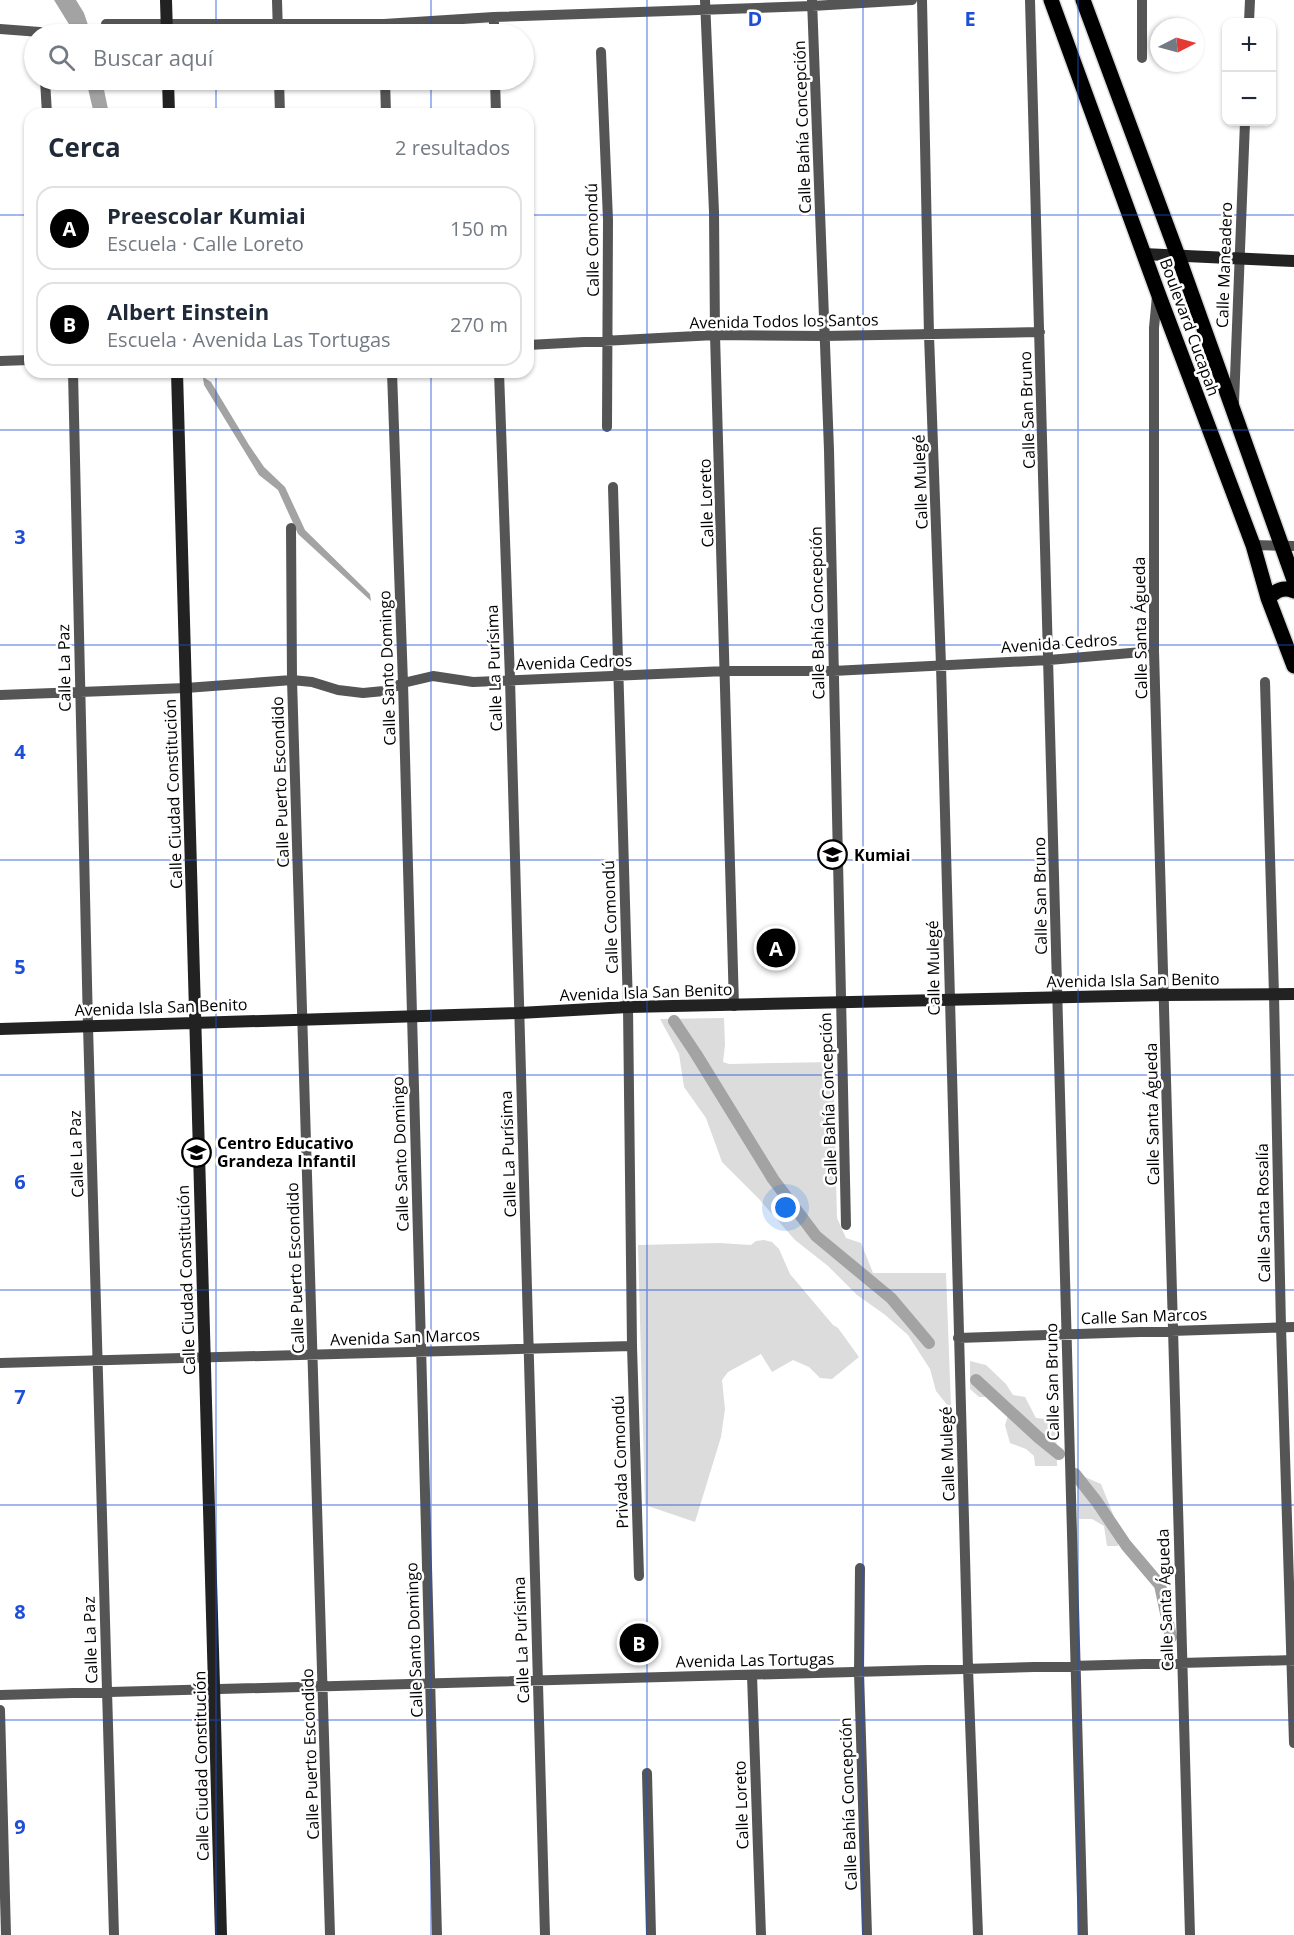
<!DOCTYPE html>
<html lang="es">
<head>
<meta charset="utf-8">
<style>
	:root { --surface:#fff; --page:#f2f2f3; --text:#1f2937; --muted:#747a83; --line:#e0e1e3; --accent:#000 }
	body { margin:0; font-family:"Open Sans",sans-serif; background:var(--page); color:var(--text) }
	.controls { position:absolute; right:18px; top:18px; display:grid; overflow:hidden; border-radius:12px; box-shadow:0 2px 4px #0004 }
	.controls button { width:54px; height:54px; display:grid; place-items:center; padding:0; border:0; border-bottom:2px solid var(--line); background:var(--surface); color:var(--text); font:30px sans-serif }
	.compass { position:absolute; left:1150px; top:18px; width:54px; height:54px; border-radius:50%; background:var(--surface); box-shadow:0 2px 4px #0004; rotate:84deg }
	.you { position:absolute; left:786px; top:1208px; width:21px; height:21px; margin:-15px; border:4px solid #fff; border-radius:50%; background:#1a73e8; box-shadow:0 0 0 9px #1a73e833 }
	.badge { display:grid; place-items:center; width:39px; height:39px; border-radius:50%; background:var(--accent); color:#fff; font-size:20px; font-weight:700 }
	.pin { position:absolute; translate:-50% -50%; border:3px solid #fff; box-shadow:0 2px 6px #0006 }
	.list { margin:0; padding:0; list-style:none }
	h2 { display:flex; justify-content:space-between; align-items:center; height:78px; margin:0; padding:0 24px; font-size:26px }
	h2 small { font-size:20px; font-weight:400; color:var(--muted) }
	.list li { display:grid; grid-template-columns:39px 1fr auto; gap:18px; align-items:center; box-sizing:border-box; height:84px; margin:0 12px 12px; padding:0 12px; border:2px solid var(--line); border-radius:18px }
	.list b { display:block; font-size:22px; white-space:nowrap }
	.list p { margin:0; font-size:20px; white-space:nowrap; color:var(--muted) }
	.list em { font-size:20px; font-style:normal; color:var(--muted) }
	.icon { flex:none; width:33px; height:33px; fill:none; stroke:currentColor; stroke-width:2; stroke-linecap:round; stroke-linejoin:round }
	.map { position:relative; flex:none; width:1294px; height:1935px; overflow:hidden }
	.search { position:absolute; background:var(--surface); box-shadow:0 2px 4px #0004; left:24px; top:24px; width:510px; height:66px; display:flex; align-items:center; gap:15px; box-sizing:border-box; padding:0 21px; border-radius:33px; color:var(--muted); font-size:22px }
	.panel { position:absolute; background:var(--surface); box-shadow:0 2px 4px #0004; left:24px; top:108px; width:510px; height:270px; border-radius:18px }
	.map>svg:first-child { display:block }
	.green { fill:#dcdcdc }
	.water { fill:#a3a3a3 }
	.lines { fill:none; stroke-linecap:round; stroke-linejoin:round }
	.canal { stroke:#a3a3a3; stroke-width:12 }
	.primary-casing { stroke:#dbdbdb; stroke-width:18 }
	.street { stroke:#555; stroke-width:10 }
	.secondary { stroke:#222; stroke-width:12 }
	.primary { stroke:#000; stroke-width:15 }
	.grid { fill:none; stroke:#1d4ed8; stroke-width:1.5; stroke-opacity:0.55 }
	.labels { text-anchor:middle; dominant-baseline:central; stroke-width:5; stroke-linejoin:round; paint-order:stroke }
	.street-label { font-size:16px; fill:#000; stroke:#fff }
	.poi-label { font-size:16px; font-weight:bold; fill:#000; stroke:#fff; text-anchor:start }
	.grid-label { font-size:20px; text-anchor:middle; font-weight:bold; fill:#1d4ed8; stroke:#fff; stroke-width:5; stroke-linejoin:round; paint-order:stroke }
</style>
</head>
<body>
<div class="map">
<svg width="1294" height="1935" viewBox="0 0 1294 1935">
	<rect width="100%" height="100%" fill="#fff"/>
	<!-- green -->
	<path class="green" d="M724 1018 725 1045 723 1062 729 1064 833 1062 837 1218 846 1238 861 1243 873 1273H946L951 1407 948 1406 936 1391 930 1369 908 1335 884 1314 857 1295 828 1266 795 1240 759 1199 722 1162 706 1118 684 1087 679 1054 660 1019Z
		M764 1240 772 1242 779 1249 790 1274 833 1325 838 1328 859 1357 832 1379 820 1378 809 1367 793 1360 772 1372 761 1354 728 1372 722 1380 725 1409 721 1437 695 1522 645 1505 638 1245 720 1243 751 1245 756 1241Z
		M970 1361 986 1365 1006 1384 1013 1395 1025 1397 1036 1418 1056 1420 1057 1466H1035L1034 1456 1026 1449 1010 1443 1005 1425 1008 1416 989 1397H979L970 1389Z
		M1078 1474 1101 1484 1119 1529 1118 1546H1107L1104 1526 1092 1519H1079Z"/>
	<!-- water -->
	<path class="water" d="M54 0H76L84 13 91 34H75Z
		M86 80H102L109 114H94Z
		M203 377 211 382 249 445 264 467 285 487 305 530 365 589 370 594 371 601 298 534 278 490 259 475 204 385Z"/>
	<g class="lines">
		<!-- canal -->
		<path class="canal" d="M674 1021 696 1054 773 1179 816 1236 891 1298 929 1343
			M976 1380 1038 1437 1059 1454
			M1075 1474 1097 1502 1126 1545 1160 1585 1171 1637"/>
		<defs>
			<path id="primary" d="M1051 0 1158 293 1253 545 1268 598 1294 666
				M1083 0 1178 256 1294 580
				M1268 598C1276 591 1283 586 1294 591"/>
		</defs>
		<!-- primary casing -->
		<use href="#primary" class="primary-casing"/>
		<!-- street -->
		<path class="street" d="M277 0 278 34
			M705 0 714 212 715 335 734 1006
			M812 0 829 450 846 1225
			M922 0 929 335 941 665 968 1668 978 1935
			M1030 0C1050 645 1063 1290 1083 1935
			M494 17V34
			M1249 22 1250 0
			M106 24H384L494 17 812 6 912 0
			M0 29 40 32 43 34
			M601 52 608 220 607 427
			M1142 58V0
			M45 80 47 114
			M279 80 280 114
			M385 80 386 114
			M495 80 496 114
			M1157 296 1154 328V651L1190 1935
			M528 345 715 335 824 336 1040 332
			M0 361 30 360
			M73 372 88 1026 114 1935
			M392 372 403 683 437 1935
			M499 372 510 679 545 1935
			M1234 403 1245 122
			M613 487 628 1007 632 1346 639 1576
			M291 528 292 680 330 1935
			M1253 545 1294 546
			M1265 682 1274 995 1281 1327 1294 1743
			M0 695 186 688 292 680 312 682 338 690 363 693 384 691 403 683 433 676 473 682 726 671H833L1049 660 1154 651
			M958 1338 1294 1327
			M0 1363 632 1346
			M860 1568 859 1672 867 1935
			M752 1675 761 1935
			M0 1695 1294 1660
			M0 1710 6 1935
			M647 1773 651 1935"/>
		<!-- secondary -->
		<path class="secondary" d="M166 0 167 34
			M168 80 169 114
			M1143 254 1294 261
			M177 372 221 1935
			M0 1029 519 1013 628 1007 1164 995 1294 994"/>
		<!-- primary -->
		<use href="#primary" class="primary"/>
	</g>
	<!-- grid -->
	<path class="grid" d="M216 0V34M431 0V34M647 0V1935M863 0V1935M1078 0V1935M216 80V114M431 80V114M0 215H30M528 215H1294M216 372V1935M431 372V1935M0 430H1294M0 645H1294M0 860H1294M0 1075H1294M0 1290H1294M0 1505H1294M0 1720H1294"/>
	<!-- icons -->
	<defs>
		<symbol id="school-ring" viewBox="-11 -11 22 22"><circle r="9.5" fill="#fff" stroke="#000" stroke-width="1.5"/><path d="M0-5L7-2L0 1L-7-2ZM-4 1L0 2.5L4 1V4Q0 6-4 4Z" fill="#000"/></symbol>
	</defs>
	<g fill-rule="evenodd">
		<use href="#school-ring" x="816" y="838" width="33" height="33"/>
		<use href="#school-ring" x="180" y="1136" width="33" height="33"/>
	</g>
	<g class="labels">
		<!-- street labels -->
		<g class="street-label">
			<text transform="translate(802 127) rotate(-92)">Calle Bahía Concepción</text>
			<text transform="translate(592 240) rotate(-91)">Calle Comondú</text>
			<text transform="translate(1224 265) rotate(-88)">Calle Maneadero</text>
			<text transform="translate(784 321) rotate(-1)">Avenida Todos los Santos</text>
			<text transform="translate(1190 327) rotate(70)">Boulevard Cucapah</text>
			<text transform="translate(1027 410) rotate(-92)">Calle San Bruno</text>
			<text transform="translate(920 482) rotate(-92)">Calle Mulegé</text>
			<text transform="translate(706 503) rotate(-92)">Calle Loreto</text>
			<text transform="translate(817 613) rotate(-91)">Calle Bahía Concepción</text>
			<text transform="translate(1140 628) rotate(-91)">Calle Santa Águeda</text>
			<text transform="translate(1059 643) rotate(-4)">Avenida Cedros</text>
			<text transform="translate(574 662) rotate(-2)">Avenida Cedros</text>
			<text transform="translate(64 668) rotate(-91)">Calle La Paz</text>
			<text transform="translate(387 668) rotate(-92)">Calle Santo Domingo</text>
			<text transform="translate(494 668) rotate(-92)">Calle La Purísima</text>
			<text transform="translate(280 782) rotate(-92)">Calle Puerto Escondido</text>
			<text transform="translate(173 794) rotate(-92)">Calle Ciudad Constitución</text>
			<text transform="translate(1040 896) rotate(-91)">Calle San Bruno</text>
			<text transform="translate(610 917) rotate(-92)">Calle Comondú</text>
			<text transform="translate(933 968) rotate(-91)">Calle Mulegé</text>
			<text transform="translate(1133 980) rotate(-1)">Avenida Isla San Benito</text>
			<text transform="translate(646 992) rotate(-2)">Avenida Isla San Benito</text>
			<text transform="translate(161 1007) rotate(-2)">Avenida Isla San Benito</text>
			<text transform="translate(828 1099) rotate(-92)">Calle Bahía Concepción</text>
			<text transform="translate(1152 1114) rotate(-91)">Calle Santa Águeda</text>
			<text transform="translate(76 1154) rotate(-92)">Calle La Paz</text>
			<text transform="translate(400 1154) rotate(-92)">Calle Santo Domingo</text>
			<text transform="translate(508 1154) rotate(-92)">Calle La Purísima</text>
			<text transform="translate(1263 1213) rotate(-91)">Calle Santa Rosalía</text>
			<text transform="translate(295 1268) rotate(-92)">Calle Puerto Escondido</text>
			<text transform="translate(186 1280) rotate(-92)">Calle Ciudad Constitución</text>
			<text transform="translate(1144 1316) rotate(-2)">Calle San Marcos</text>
			<text transform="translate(405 1337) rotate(-2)">Avenida San Marcos</text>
			<text transform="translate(1052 1382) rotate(-91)">Calle San Bruno</text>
			<text transform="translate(947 1454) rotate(-92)">Calle Mulegé</text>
			<text transform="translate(620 1462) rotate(-92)">Privada Comondú</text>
			<text transform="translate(1165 1600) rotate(-92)">Calle Santa Águeda</text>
			<text transform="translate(90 1640) rotate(-92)">Calle La Paz</text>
			<text transform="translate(414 1640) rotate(-92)">Calle Santo Domingo</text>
			<text transform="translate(521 1640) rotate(-92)">Calle La Purísima</text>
			<text transform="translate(755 1660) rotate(-1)">Avenida Las Tortugas</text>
			<text transform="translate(310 1754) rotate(-92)">Calle Puerto Escondido</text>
			<text transform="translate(201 1766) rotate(-91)">Calle Ciudad Constitución</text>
			<text transform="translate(848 1804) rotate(-92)">Calle Bahía Concepción</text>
			<text transform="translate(741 1805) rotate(-92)">Calle Loreto</text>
		</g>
		<!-- poi labels -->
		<g class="poi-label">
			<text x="854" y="855">Kumiai</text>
			<text x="217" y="1143">Centro Educativo<tspan x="217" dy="18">Grandeza Infantil</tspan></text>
		</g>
	</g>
	<g class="grid-label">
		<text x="755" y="26">D</text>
		<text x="970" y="26">E</text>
		<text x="20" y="544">3</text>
		<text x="20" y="759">4</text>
		<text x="20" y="974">5</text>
		<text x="20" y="1189">6</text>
		<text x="20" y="1404">7</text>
		<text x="20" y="1619">8</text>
		<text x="20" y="1834">9</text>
	</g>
</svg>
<div class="controls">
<button>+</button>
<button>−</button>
</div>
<svg class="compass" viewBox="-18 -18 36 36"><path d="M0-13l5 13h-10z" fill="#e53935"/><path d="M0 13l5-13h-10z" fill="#747a83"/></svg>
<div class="you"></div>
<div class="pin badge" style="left:776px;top:948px">A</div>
<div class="pin badge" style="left:639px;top:1643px">B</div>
<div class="search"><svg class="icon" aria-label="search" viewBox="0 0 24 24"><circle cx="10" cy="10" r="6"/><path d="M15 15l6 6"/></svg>Buscar aquí</div>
<section class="panel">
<h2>Cerca<small>2 resultados</small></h2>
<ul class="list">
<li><span class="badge">A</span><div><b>Preescolar Kumiai</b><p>Escuela · Calle Loreto</p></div><em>150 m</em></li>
<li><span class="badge">B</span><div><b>Albert Einstein</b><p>Escuela · Avenida Las Tortugas</p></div><em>270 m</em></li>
</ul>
</section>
</div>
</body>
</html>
